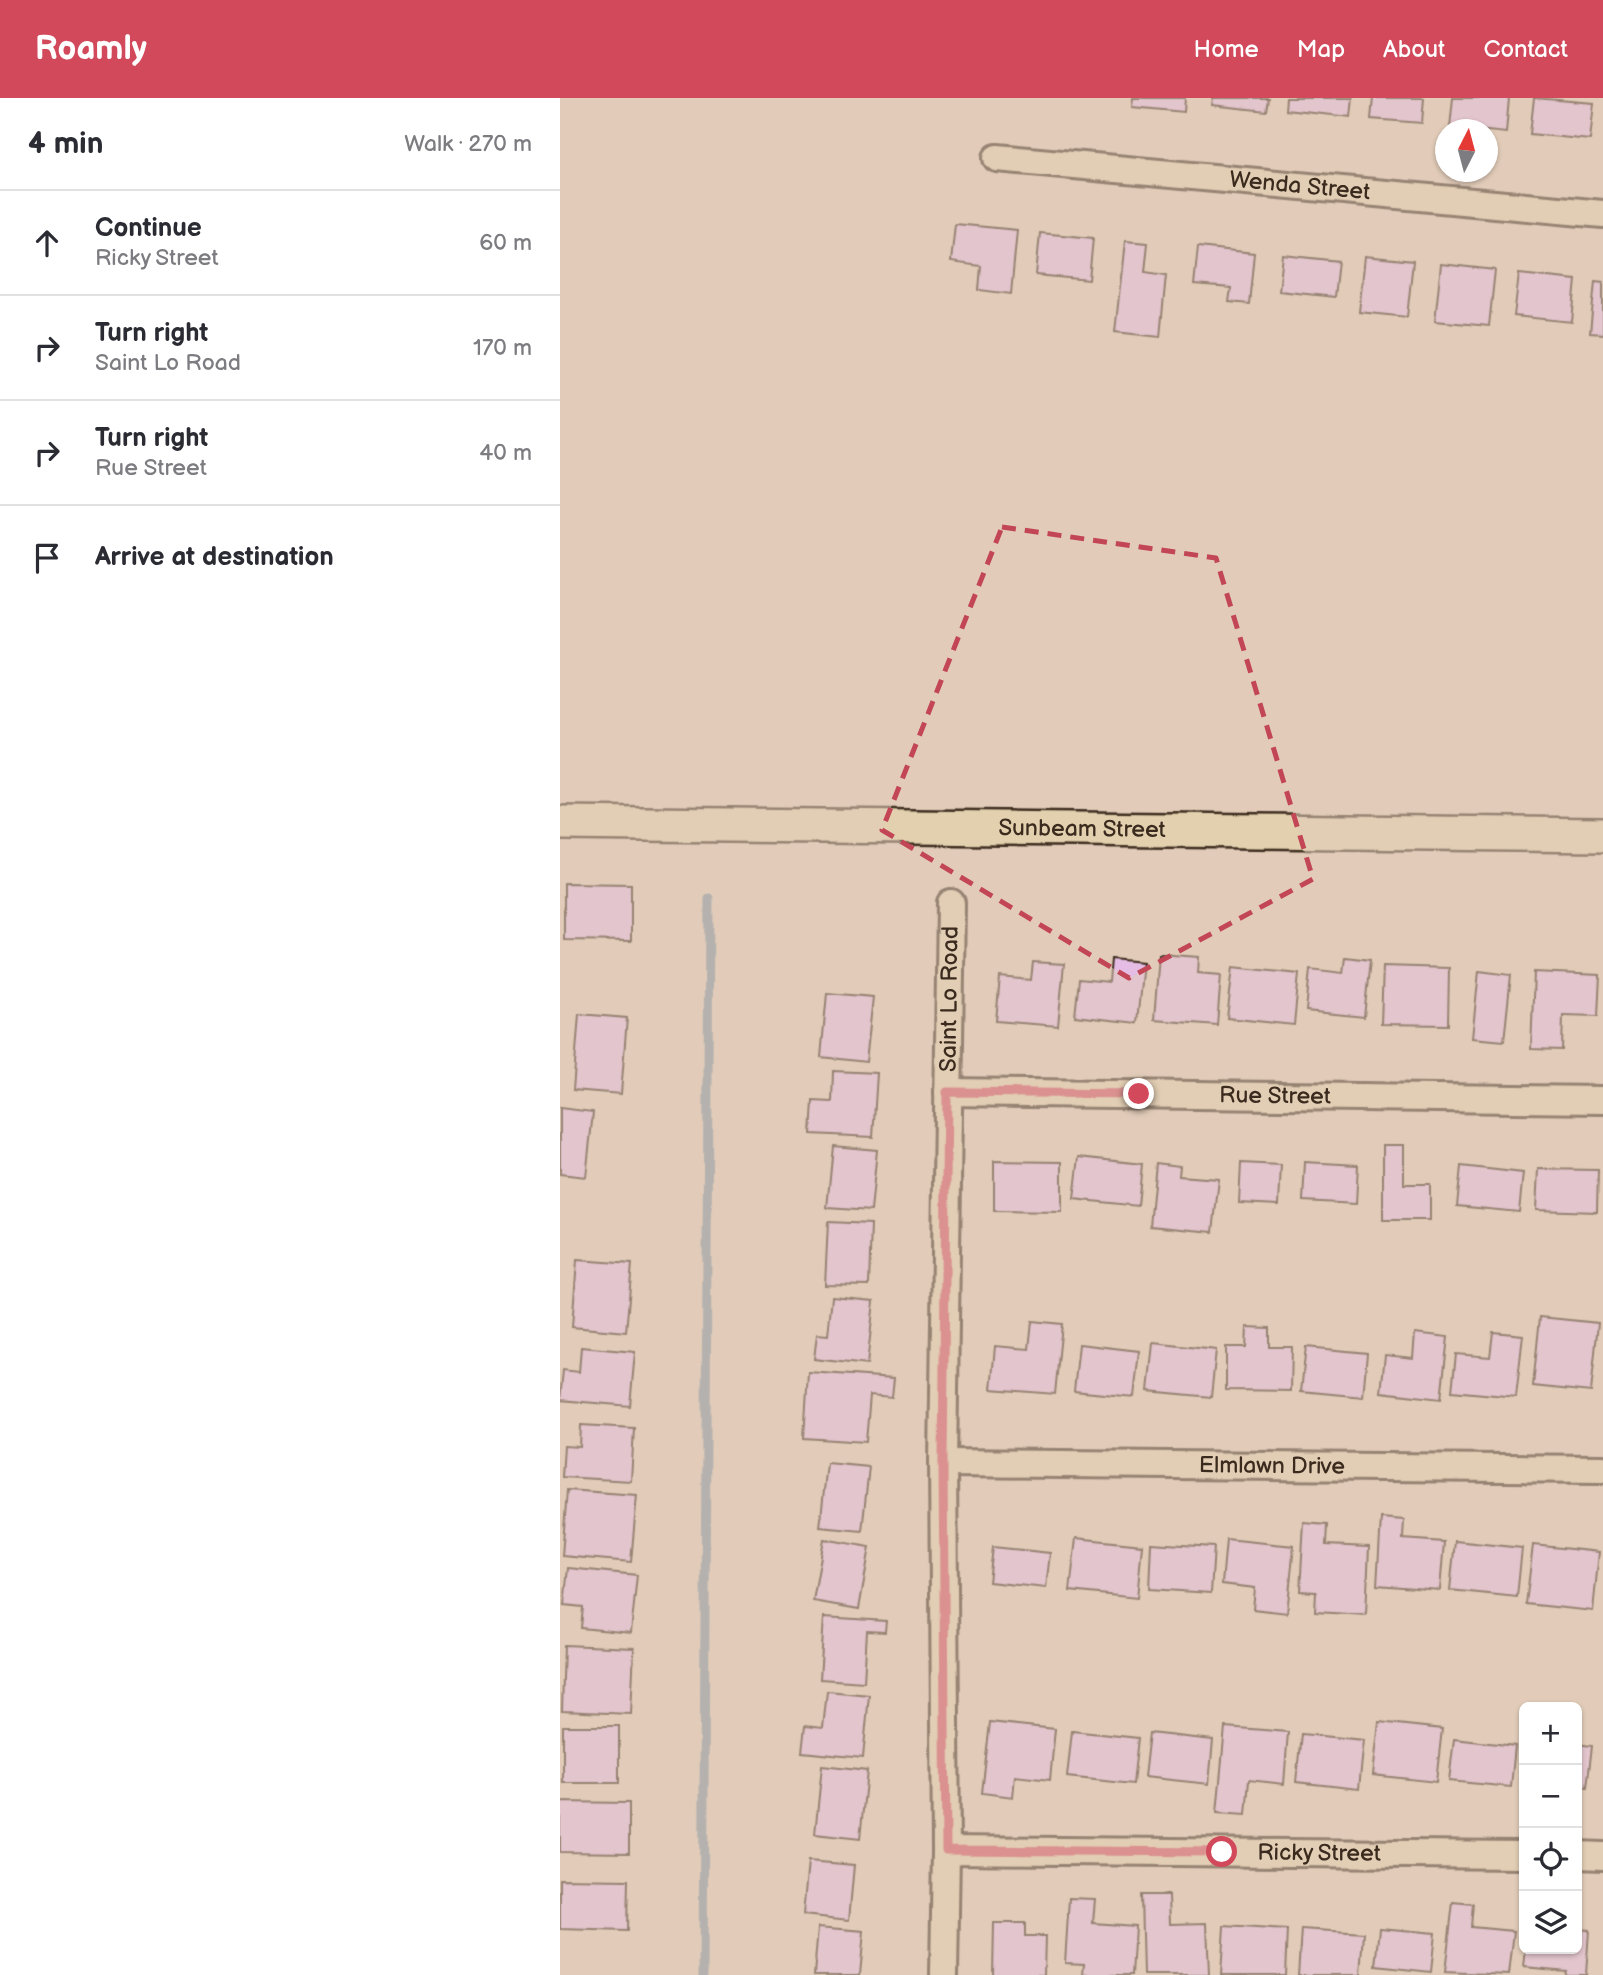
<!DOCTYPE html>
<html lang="en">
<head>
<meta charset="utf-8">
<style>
	:root { --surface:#fff; --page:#f2f2f3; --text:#2b2b33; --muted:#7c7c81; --line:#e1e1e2; --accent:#d1495b }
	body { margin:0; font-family:"Balsamiq Sans",sans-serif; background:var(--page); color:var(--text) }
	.controls { position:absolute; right:21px; bottom:21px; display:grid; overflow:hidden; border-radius:10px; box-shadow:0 2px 5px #0004 }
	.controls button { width:63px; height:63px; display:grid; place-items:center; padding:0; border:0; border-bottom:2px solid var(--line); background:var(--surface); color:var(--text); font:35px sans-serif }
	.compass { position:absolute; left:875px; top:21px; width:63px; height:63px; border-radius:50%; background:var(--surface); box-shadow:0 2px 5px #0004; rotate:6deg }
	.stop { position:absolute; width:21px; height:21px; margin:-16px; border:5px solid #d1495b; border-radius:50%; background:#fff }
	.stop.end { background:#d1495b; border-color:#fff; box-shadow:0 2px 7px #0008 }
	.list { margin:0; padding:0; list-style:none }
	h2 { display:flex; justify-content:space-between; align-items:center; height:91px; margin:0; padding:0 28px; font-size:30px }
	h2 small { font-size:23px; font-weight:400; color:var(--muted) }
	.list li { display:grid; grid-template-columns:46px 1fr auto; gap:21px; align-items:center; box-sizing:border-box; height:105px; padding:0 28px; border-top:2px solid var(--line) }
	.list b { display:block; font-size:26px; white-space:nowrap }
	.list p { margin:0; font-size:23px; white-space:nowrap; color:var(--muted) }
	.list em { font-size:23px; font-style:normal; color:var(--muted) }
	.icon { flex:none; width:38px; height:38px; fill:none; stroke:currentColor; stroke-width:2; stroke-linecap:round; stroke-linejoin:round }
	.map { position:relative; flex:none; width:1043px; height:1877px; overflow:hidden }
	header { display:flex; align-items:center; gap:42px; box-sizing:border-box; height:98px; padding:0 35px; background:var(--accent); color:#fff }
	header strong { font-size:33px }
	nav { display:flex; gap:38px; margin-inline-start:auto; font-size:24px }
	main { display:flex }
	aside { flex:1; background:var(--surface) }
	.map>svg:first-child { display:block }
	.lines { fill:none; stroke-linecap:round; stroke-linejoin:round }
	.stream { stroke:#7e91a0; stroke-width:9 }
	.building { fill:#e4bce4; stroke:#3b2a1e; stroke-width:2 }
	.minor-casing { stroke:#3b2a1e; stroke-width:32 }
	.tertiary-casing { stroke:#3b2a1e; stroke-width:38 }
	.minor { stroke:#e2d0ae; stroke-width:26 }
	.tertiary { stroke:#e2d0ae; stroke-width:33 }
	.route { stroke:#d1495b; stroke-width:9 }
	.marked { fill:none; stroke:#c24655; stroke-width:5; stroke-dasharray:14 9; stroke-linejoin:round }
	.labels { text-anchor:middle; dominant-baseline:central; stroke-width:6; stroke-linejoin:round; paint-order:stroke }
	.street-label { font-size:23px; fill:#3b2a1e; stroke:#e2d0ae }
</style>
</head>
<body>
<header>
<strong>Roamly</strong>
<nav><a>Home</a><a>Map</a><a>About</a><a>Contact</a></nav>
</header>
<main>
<aside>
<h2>4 min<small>Walk · 270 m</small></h2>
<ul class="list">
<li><svg class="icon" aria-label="ahead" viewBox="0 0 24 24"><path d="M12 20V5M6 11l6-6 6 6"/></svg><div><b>Continue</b><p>Ricky Street</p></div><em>60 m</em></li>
<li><svg class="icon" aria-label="right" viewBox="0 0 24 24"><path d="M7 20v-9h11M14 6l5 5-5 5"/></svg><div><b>Turn right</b><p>Saint Lo Road</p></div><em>170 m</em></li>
<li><svg class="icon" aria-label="right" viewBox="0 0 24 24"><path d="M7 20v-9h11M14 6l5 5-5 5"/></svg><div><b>Turn right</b><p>Rue Street</p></div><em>40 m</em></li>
<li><svg class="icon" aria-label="arrive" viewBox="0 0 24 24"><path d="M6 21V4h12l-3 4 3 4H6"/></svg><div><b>Arrive at destination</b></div></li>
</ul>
</aside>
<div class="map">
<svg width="1043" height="1877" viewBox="0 0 1043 1877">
	<rect width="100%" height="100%" fill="#e2ccb9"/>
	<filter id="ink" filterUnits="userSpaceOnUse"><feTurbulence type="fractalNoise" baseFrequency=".0143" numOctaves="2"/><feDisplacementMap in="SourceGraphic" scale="14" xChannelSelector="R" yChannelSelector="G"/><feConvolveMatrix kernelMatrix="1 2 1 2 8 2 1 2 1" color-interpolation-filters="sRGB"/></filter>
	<g filter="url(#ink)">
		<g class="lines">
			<!-- stream -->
			<path class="stream" d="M143 1877 149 800"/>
		</g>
		<!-- building -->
		<path class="building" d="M573 0H625L624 14 572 9Z
			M653 0H708L706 13 652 7Z
			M726 0H793L791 19 725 12Z
			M813 0H864L862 25 811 21Z
			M893 0H949L946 35 890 29Z
			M974 0 1034 5 1030 42 970 36Z
			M395 126 457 132 451 196 419 192 421 168 391 164Z
			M480 135 533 140 529 182 476 177Z
			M565 143 588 145 585 174 606 177 600 239 555 234Z
			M638 149 694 155 689 206 669 204 671 190 634 187Z
			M723 157 778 163 774 199 719 193Z
			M805 158 853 163 847 219 799 214Z
			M881 166 935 172 929 228 875 223Z
			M959 176 1016 182 1012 224 954 218Z
			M1035 183 1043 184V236L1030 235Z
			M4 785 71 786V843L4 842Z
			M599 856 639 859 638 875 661 877 657 927 594 922Z
			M785 859 810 862 804 919 746 913 750 871 783 875Z
			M551 861 583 864 577 925 515 918 519 881 549 884Z
			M473 864 504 866 498 928 436 923 440 879 471 882Z
			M823 868 889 870 888 927 821 926Z
			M673 869 739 876 734 927 667 920Z
			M919 873 951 877 944 943 912 940Z
			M974 874 1040 877 1038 918 1003 917 1002 952 971 951Z
			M267 895 313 899 306 964 261 959Z
			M19 916 67 920 61 996 13 992Z
			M273 973 317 975 313 1039 251 1036 253 1003 272 1004Z
			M0 1010 33 1014 26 1079 0 1076Z
			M823 1047H844V1086H870V1122H823Z
			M273 1048 317 1052 311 1113 267 1110Z
			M519 1059 582 1066 578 1108 514 1101Z
			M434 1063 502 1064V1114L434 1113Z
			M745 1064 798 1067 796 1106 743 1103Z
			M596 1065 620 1068 619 1078 659 1081 653 1134 590 1128Z
			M681 1065 721 1067 719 1107 679 1105Z
			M901 1068 963 1075 959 1114 897 1108Z
			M978 1071 1038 1072 1037 1114 976 1112Z
			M268 1124 311 1126 309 1188 265 1187Z
			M17 1162 72 1166 66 1234 12 1229Z
			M272 1199 314 1203 307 1267 254 1261 257 1236 268 1237Z
			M980 1219 1038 1225 1031 1294 973 1288Z
			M472 1223 502 1226 495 1296 431 1291 435 1248 469 1251Z
			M687 1229 709 1230V1249H732L731 1293 666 1292V1249H686Z
			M933 1234 963 1237 956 1299 892 1293 896 1256 930 1259Z
			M855 1235 888 1239 881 1301 821 1294 825 1257 853 1260Z
			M593 1245 656 1252 651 1299 588 1293Z
			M519 1246 579 1253 574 1299 514 1293Z
			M21 1249 75 1254 70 1308 0 1302 3 1272 19 1274Z
			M746 1249 807 1255 803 1299 741 1293Z
			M248 1274 334 1280 332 1299 310 1297 306 1344 244 1340Z
			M21 1327 74 1330 71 1383 2 1379 4 1348 20 1349Z
			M267 1365 309 1369 302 1433 260 1429Z
			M7 1392 77 1397 71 1464 2 1458Z
			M821 1420 844 1422 843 1441 884 1444 880 1492 817 1487Z
			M744 1425 767 1427 766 1447 809 1449 806 1517 755 1514 756 1494 740 1493Z
			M516 1440 582 1447 577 1500 510 1493Z
			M264 1441 310 1449 299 1511 253 1503Z
			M666 1441 734 1448 727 1515 693 1511 695 1490 662 1486Z
			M895 1443 962 1450 957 1499 890 1492Z
			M591 1445 654 1449 651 1495 589 1491Z
			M973 1447 1039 1454 1033 1513 966 1506Z
			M433 1449 490 1455 486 1490 429 1484Z
			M8 1470 77 1477 71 1535 21 1530 23 1509 4 1507Z
			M264 1519 326 1523 325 1534 307 1533 304 1584 260 1581Z
			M4 1547 74 1550 71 1616 2 1613Z
			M267 1593 309 1597 303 1660 242 1654 245 1628 263 1630Z
			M430 1624 495 1631 490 1682 455 1678 453 1699 422 1695Z
			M819 1624 882 1631 876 1684 813 1677Z
			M3 1628H59V1685H3Z
			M665 1629 728 1634 724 1686 689 1682 686 1717 657 1715Z
			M512 1633 578 1640 573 1686 507 1679Z
			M589 1635 653 1642 649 1686 584 1679Z
			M741 1636 804 1642 799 1691 736 1684Z
			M894 1641 955 1648 951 1689 889 1683Z
			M1017 1646 1032 1648 1027 1690 1017 1689Z
			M262 1668 307 1673 300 1741 255 1736Z
			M0 1704 69 1705V1755L0 1754Z
			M248 1763 294 1767 289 1822 243 1817Z
			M0 1781 68 1782 67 1833 0 1831Z
			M581 1797H609L610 1826 647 1825 649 1877H583Z
			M509 1800 535 1801 533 1825 575 1828 572 1877H523L524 1866 505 1865Z
			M893 1804 913 1806 911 1829 954 1833 949 1877 885 1874Z
			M434 1825H465V1838H485L484 1877H433Z
			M664 1828 727 1832 725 1877H661Z
			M258 1829 304 1833 300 1877H254Z
			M820 1830 875 1835 871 1874 816 1868Z
			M741 1831 804 1835 801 1877H738Z
			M1017 1831 1029 1832 1026 1877H1005L1006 1873 964 1869 966 1851H1017Z"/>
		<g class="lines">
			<defs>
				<g id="minor">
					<path id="s1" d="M437 60 1043 116"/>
					<path id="s2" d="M388 994 1043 1002"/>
					<path id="s3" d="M383 1365 1043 1371"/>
					<path id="s4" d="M386 1752 964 1757"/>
					<path d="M1017 1757 1043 1758"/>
					<path id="s5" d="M384 1877 386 1752 383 1365 391 805"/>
				</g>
				<g id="tertiary">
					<path id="s6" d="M0 725 1043 737"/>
				</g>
			</defs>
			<!-- minor casing -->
			<use href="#minor" class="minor-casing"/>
			<!-- tertiary casing -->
			<use href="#tertiary" class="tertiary-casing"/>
			<!-- minor -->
			<use href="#minor" class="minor"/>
			<!-- tertiary -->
			<use href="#tertiary" class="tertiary"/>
		</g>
	</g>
	<g class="lines" filter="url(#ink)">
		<!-- route -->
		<path class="route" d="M579 996 387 994 383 1364 386 1752 662 1754"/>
	</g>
	<!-- marked area -->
	<path d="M0 0H1043V1877H0ZM442 429 656 460 753 781 569 880 322 732Z" fill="#e2ccb9" fill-opacity=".55" fill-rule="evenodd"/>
	<path class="marked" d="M442 429 656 460 753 781 569 880 322 732Z"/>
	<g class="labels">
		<!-- street labels -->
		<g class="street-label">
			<text stroke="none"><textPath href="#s1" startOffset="304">Wenda Street</textPath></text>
			<text stroke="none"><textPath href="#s6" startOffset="522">Sunbeam Street</textPath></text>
			<text stroke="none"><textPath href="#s5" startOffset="976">Saint Lo Road</textPath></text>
			<text stroke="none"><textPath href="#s2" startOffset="327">Rue Street</textPath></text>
			<text stroke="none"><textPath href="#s3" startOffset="329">Elmlawn Drive</textPath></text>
			<text stroke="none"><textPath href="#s4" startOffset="373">Ricky Street</textPath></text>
		</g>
	</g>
</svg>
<div class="controls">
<button>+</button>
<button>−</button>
<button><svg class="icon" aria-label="locate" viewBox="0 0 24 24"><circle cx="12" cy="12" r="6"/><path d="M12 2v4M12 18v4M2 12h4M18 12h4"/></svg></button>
<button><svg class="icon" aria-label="layers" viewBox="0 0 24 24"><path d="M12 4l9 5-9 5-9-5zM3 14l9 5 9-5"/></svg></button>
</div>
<svg class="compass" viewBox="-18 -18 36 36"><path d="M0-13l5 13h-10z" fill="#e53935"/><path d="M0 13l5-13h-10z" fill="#7c7c81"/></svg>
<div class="stop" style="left:662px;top:1754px"></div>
<div class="stop end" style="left:579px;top:996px"></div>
</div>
</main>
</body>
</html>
